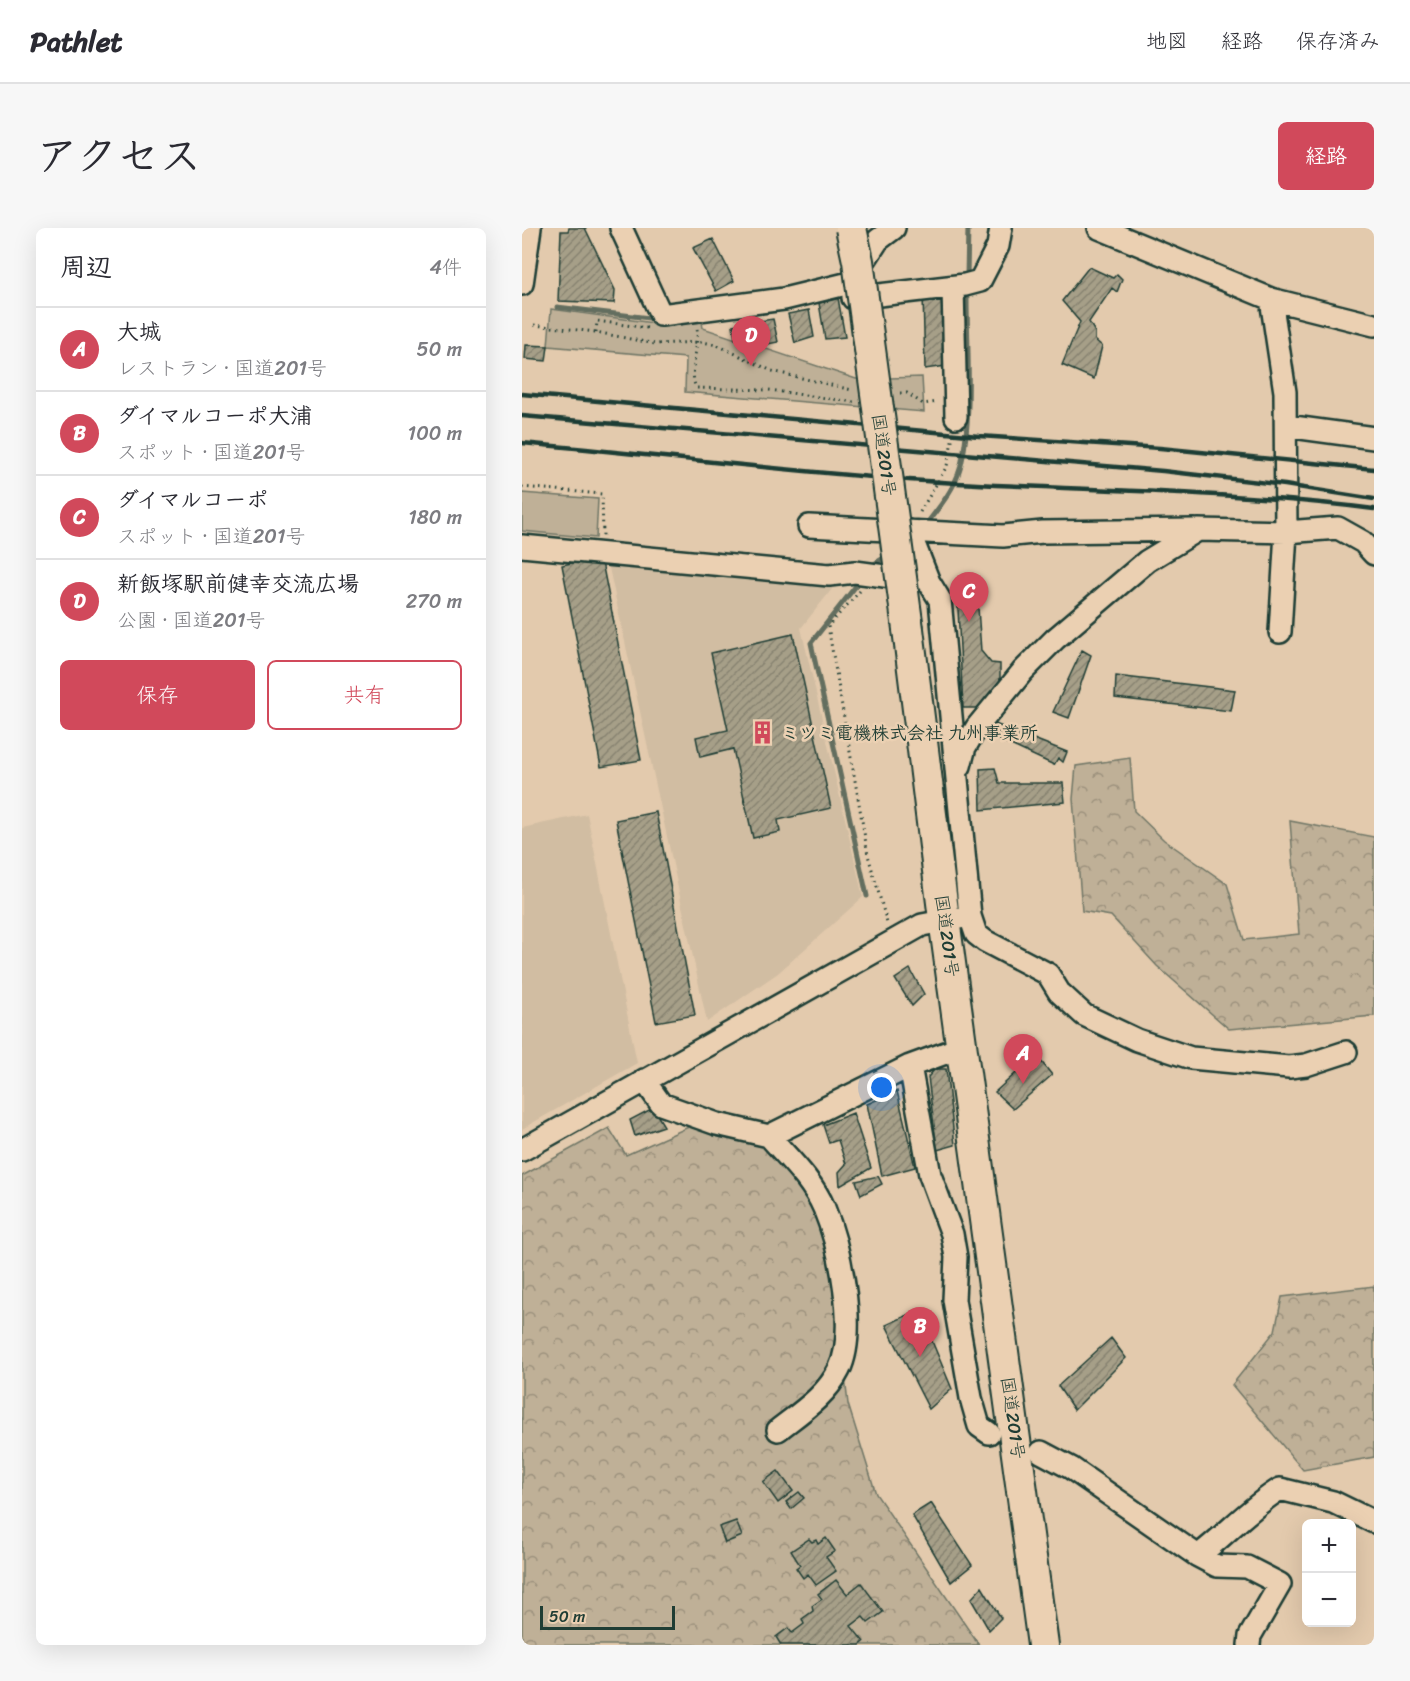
<!DOCTYPE html>
<html lang="ja">
<head>
<meta charset="utf-8">
<style>
	:root { --surface:#fff; --page:#f7f7f7; --text:#2b2b33; --muted:#7c7c81; --line:#e1e1e2; --accent:#d1495b }
	body { margin:0; font-family:Sriracha,"Klee One",sans-serif; background:var(--page); color:var(--text) }
	.controls { position:absolute; right:18px; bottom:18px; display:grid; overflow:hidden; border-radius:9px; box-shadow:0 6px 24px #0002 }
	.controls button { width:54px; height:54px; display:grid; place-items:center; padding:0; border:0; border-bottom:2px solid var(--line); background:var(--surface); color:var(--text); font:30px sans-serif }
	.scale { position:absolute; left:18px; bottom:15px; width:135px; box-sizing:border-box; padding-left:6px; border:3px solid #1f3d34; border-top:0; font-size:16px; line-height:21px; white-space:nowrap; color:#1f3d34; -webkit-text-stroke:4px #ebd0b2; paint-order:stroke }
	.you { position:absolute; left:360px; top:860px; width:21px; height:21px; margin:-15px; border:4px solid #fff; border-radius:50%; background:#1a73e8; box-shadow:0 0 0 9px #1a73e833 }
	.badge { display:grid; place-items:center; width:39px; height:39px; border-radius:50%; background:var(--accent); color:#fff; font-size:20px; font-weight:700 }
	.pin { position:absolute; translate:-50% -50px; filter:drop-shadow(0 2px 3px #0008) }
	.pin::after { content:''; position:absolute; top:32px; width:21px; height:18px; background:inherit; clip-path:polygon(0 0,100% 0,50% 100%) }
	.list { margin:0; padding:0; list-style:none }
	h2 { display:flex; justify-content:space-between; align-items:center; height:78px; margin:0; padding:0 24px; font-size:26px }
	h2 small { font-size:20px; font-weight:400; color:var(--muted) }
	.list li { display:grid; grid-template-columns:39px 1fr auto; gap:18px; align-items:center; box-sizing:border-box; height:84px; padding:0 24px; border-top:2px solid var(--line) }
	.list b { display:block; font-size:22px; white-space:nowrap }
	.list p { margin:0; font-size:20px; white-space:nowrap; color:var(--muted) }
	.list em { font-size:20px; font-style:normal; color:var(--muted) }
	.actions { display:flex; gap:12px; padding:18px 24px }
	.actions a { flex:1; padding:14px 0; border:2px solid var(--accent); border-radius:9px; text-align:center; font-size:21px; color:var(--accent) }
	.actions .main { background:var(--accent); color:#fff }
	.map { position:relative; flex:none; width:852px; height:1417px; overflow:hidden; border-radius:9px }
	header { display:flex; align-items:center; gap:36px; box-sizing:border-box; height:84px; padding:0 30px; background:var(--surface); border-bottom:2px solid var(--line) }
	header strong { font-size:28px }
	nav { display:flex; gap:33px; margin-inline-start:auto; font-size:21px }
	.intro { display:flex; align-items:center; justify-content:space-between; box-sizing:border-box; height:144px; padding:0 36px }
	h1 { margin:0; font-size:42px }
	.button { padding:15px 27px; border-radius:9px; background:var(--accent); color:#fff; font-size:21px; font-weight:700 }
	main { display:flex; gap:36px; padding:0 36px }
	aside { flex:1; background:var(--surface); border-radius:9px; box-shadow:0 6px 24px #0002 }
	.map>svg:first-child { display:block }
	.built { fill:#d1bda2 }
	.forest { fill:url(#forest-crowns); stroke:#6f7666; stroke-width:1.5 }
	.green { fill:#bfb097; stroke:#6f7666; stroke-width:1.5 }
	.lines { fill:none; stroke-linecap:round; stroke-linejoin:round }
	.stream { stroke:#636e5e; stroke-width:5 }
	.building { fill:url(#building-hatch); stroke:#1f3d34; stroke-width:1.5 }
	.minor-casing { stroke:#1f3d34; stroke-width:26 }
	.highway-casing { stroke:#1f3d34; stroke-width:34 }
	.path { stroke:#1f3d34; stroke-width:3; stroke-dasharray:1.5 4.5; stroke-linecap:butt }
	.minor { stroke:#ebd0b2; stroke-width:21 }
	.highway { stroke:#ebd0b2; stroke-width:30 }
	.rail { stroke:#1f3d34; stroke-width:4.5 }
	.highway-bridge-casing { stroke:#1f3d34; stroke-width:34; stroke-linecap:butt }
	.highway-bridge { stroke:#ebd0b2; stroke-width:30 }
	.labels { text-anchor:middle; dominant-baseline:central; stroke-width:5; stroke-linejoin:round; paint-order:stroke }
	.street-label { font-size:18px; fill:#1f3d34; stroke:#ebd0b2 }
	.poi-label { font-size:18px; font-weight:bold; fill:#1f3d34; stroke:#ebd0b2; text-anchor:start }
</style>
</head>
<body>
<header>
<strong>Pathlet</strong>
<nav><a>地図</a><a>経路</a><a>保存済み</a></nav>
</header>
<div class="intro"><h1>アクセス</h1><a class="button">経路</a></div>
<main>
<aside>
<h2>周辺<small>4件</small></h2>
<ul class="list">
<li><span class="badge">A</span><div><b>大城</b><p>レストラン · 国道201号</p></div><em>50 m</em></li>
<li><span class="badge">B</span><div><b>ダイマルコーポ大浦</b><p>スポット · 国道201号</p></div><em>100 m</em></li>
<li><span class="badge">C</span><div><b>ダイマルコーポ</b><p>スポット · 国道201号</p></div><em>180 m</em></li>
<li><span class="badge">D</span><div><b>新飯塚駅前健幸交流広場</b><p>公園 · 国道201号</p></div><em>270 m</em></li>
</ul>
<div class="actions"><a class="main">保存</a><a>共有</a></div>
</aside>
<div class="map">
<svg width="852" height="1417" viewBox="0 0 852 1417">
	<defs>
		<pattern id="forest-crowns" width="20" height="18" patternUnits="userSpaceOnUse" patternTransform="scale(1.5)"><rect width="20" height="18" fill="#bfb097"/><path d="M2 6a3 3 0 1 1 6 0M12 15a3 3 0 1 1 6 0" fill="none" stroke="#9b907c"/></pattern>
		<pattern id="building-hatch" width="6" height="6" patternUnits="userSpaceOnUse" patternTransform="scale(1.5)"><rect width="6" height="6" fill="#a69f88"/><path d="M-1 1l2-2M0 6l6-6M5 7l2-2" fill="none" stroke="#878370"/></pattern>
	</defs>
	<rect width="100%" height="100%" fill="#e3caad"/>
	<filter id="ink" filterUnits="userSpaceOnUse"><feTurbulence type="fractalNoise" baseFrequency=".0167" numOctaves="2"/><feDisplacementMap in="SourceGraphic" scale="12" xChannelSelector="R" yChannelSelector="G"/><feConvolveMatrix kernelMatrix="1 2 1 2 8 2 1 2 1" color-interpolation-filters="sRGB"/></filter>
	<g filter="url(#ink)">
		<!-- built -->
		<path class="built" d="M86 335 307 355 310 361 279 400 341 669 256 745 185 794Z
			M65 586 115 835 0 901V600Z"/>
		<!-- forest -->
		<path class="forest" d="M608 530 612 583 642 612 705 656 722 712 777 706 768 593 852 609V788L707 801 635 738 589 688 560 683 551 571 554 538Z
			M171 897 243 915 279 952 297 983 309 1026 326 1176 354 1266 457 1417H0V948L87 900 104 927Z
			M852 1058V1229L781 1242 710 1157 753 1103 760 1069Z"/>
		<!-- green -->
		<path class="green" d="M29 81 146 97 180 94 181 100 334 151 400 149 402 184 163 164 164 130 26 118Z
			M0 265 76 271 74 310 0 303Z"/>
		<g class="lines">
			<!-- stream -->
			<path class="stream" d="M445 48 446 0
				M35 79 136 91
				M402 299C415 282 432 262 438 241 451 193 445 122 445 71
				M352 336 366 327
				M337 354 289 415 345 668"/>
		</g>
		<!-- building -->
		<path class="building" d="M47 0H63L93 62 92 75 36 73 39 3H46Z
			M191 11 212 53 194 63 171 20Z
			M567 39 591 50 595 46 600 51 595 64 590 60 567 94 573 104V112L580 118 572 151 540 137 558 94 540 73Z
			M423 64 424 138 403 141 401 68Z
			M316 70 323 109 303 111 297 75Z
			M287 82 292 109 273 115 266 86Z
			M251 91 256 114 236 118 233 109 213 111 211 97Z
			M4 117 26 118 24 133 3 131Z
			M79 329 119 532 79 539 40 337Z
			M435 361 455 365 459 423 469 435 478 436V458L456 480H441Z
			M271 406 309 580 256 592 258 604 231 610 211 521 178 529 174 509 206 502 189 425Z
			M560 422 569 427 547 490 531 484Z
			M594 448 713 462 709 483 593 470Z
			M468 494 545 524 541 534 536 530 532 537 465 506Z
			M473 540 477 555H541L543 574 459 582 458 541Z
			M134 584 173 787 134 794 94 592Z
			M388 741 402 766 390 778 373 751Z
			M514 827 530 847 491 881 473 864Z
			M413 841H424L433 917 415 922 406 849Z
			M375 863 393 939 360 948 345 876Z
			M131 880 142 898 113 908 108 892Z
			M331 885 349 940 318 958 317 944 324 936 316 912 307 915 301 897Z
			M356 948 360 956 339 967 334 953Z
			M397 1082 430 1161 407 1181 364 1097Z
			M589 1110 604 1130 552 1182 536 1158Z
			M256 1243 271 1263 256 1275 241 1254Z
			M277 1264 282 1270 269 1281 264 1274Z
			M409 1275 450 1337 429 1354 390 1287Z
			M214 1293 220 1308 203 1315 197 1299Z
			M304 1310 313 1323 304 1329 314 1343 294 1357 286 1346 281 1350 274 1340 278 1337 269 1323 287 1311 290 1314 294 1312 296 1316Z
			M314 1352 325 1366 339 1355 361 1384 346 1395 341 1389 329 1398 342 1414 338 1417H259L254 1409 266 1400 270 1405 282 1396 280 1391 291 1383 290 1378 300 1371 296 1366Z
			M460 1359 479 1390 467 1402 449 1371Z"/>
		<g class="lines">
			<defs>
				<path id="minor" d="M99 0 139 87 262 71 328 55 356 12 372 0
					M577 0 749 71 852 97
					M0 56 8 0
					M431 59 434 189
					M331 68V70L443 57 458 53 476 18 479 0
					M749 71 763 164 764 304 758 404
					M764 198 852 210
					M287 298 481 308 521 304 673 302
					M0 318 307 347 333 344 392 352
					M438 538 443 519 455 499 501 443 533 411 625 333 676 302 764 304 816 300 841 314 852 326
					M448 688 454 706 463 713 526 746 537 764 562 787 615 812 669 830 767 839 784 837 824 824
					M388 838 408 947 430 1006 434 1029 432 1072 449 1170 457 1198 467 1205
					M122 852 139 876 195 896 247 908 388 838 440 819
					M247 908C267 931 290 952 302 980 318 1019 336 1103 317 1142 304 1168 279 1184 256 1202
					M0 922 400 697 448 688 418 372 407 354 387 303
					M519 1224 549 1240 676 1328C705 1306 727 1280 758 1261L811 1274 852 1294
					M676 1328 695 1338 725 1339 758 1356 728 1408 727 1417"/>
				<path id="highway" d="M386 401 422 691 521 1417"/>
			</defs>
			<!-- minor casing -->
			<use href="#minor" class="minor-casing"/>
			<!-- highway casing -->
			<use href="#highway" class="highway-casing"/>
			<!-- path -->
			<path class="path" d="M12 97 74 104 133 116 181 114 195 117 250 143 330 162
				M175 101C177 116 166 151 175 160L247 162 332 174
				M74 104 75 93 125 100
				M378 165H385L401 176 416 174
				M0 259 80 266 81 308
				M398 284 425 238 431 208
				M338 363 306 398 346 627 365 695"/>
			<!-- minor -->
			<use href="#minor" class="minor"/>
			<!-- highway -->
			<use href="#highway" class="highway"/>
			<!-- rail -->
			<path class="rail" d="M0 166 457 208 638 220 852 241
				M0 188 641 243 763 257 852 271
				M0 215C134 227 269 244 403 253 553 263 703 262 852 281"/>
			<defs>
				<path id="highway-bridge" d="M329 0 336 33 386 401"/>
			</defs>
			<!-- highway-bridge casing -->
			<use href="#highway-bridge" class="highway-bridge-casing"/>
			<!-- highway-bridge -->
			<use href="#highway-bridge" class="highway-bridge"/>
		</g>
	</g>
	<!-- icons -->
	<defs>
		<symbol id="building-bare" viewBox="-9 -9 18 18"><path d="M-4-6H4V6H1V3H-1V6H-4ZM-2.5-4.3h1.7v1.8h-1.7ZM.8-4.3h1.7v1.8H.8ZM-2.5-1h1.7V.8h-1.7ZM.8-1h1.7V.8H.8Z" fill="#d1495b" stroke="#ebd0b2" stroke-width="2.5" paint-order="stroke"/></symbol>
	</defs>
	<g fill-rule="evenodd">
		<use href="#building-bare" x="224" y="488" width="33" height="33"/>
	</g>
	<g class="labels">
		<!-- street labels -->
		<g class="street-label">
			<text transform="translate(362 227) rotate(82)">国道201号</text>
			<text transform="translate(425 708) rotate(82)">国道201号</text>
			<text transform="translate(491 1190) rotate(82)">国道201号</text>
		</g>
		<!-- poi labels -->
		<g class="poi-label">
			<text x="259" y="505">ミツミ電機株式会社 九州事業所</text>
		</g>
	</g>
</svg>
<div class="controls">
<button>+</button>
<button>−</button>
</div>
<div class="scale">50 m</div>
<div class="you"></div>
<div class="pin badge" style="left:501px;top:856px">A</div>
<div class="pin badge" style="left:398px;top:1129px">B</div>
<div class="pin badge" style="left:447px;top:394px">C</div>
<div class="pin badge" style="left:229px;top:138px">D</div>
</div>
</main>
</body>
</html>
